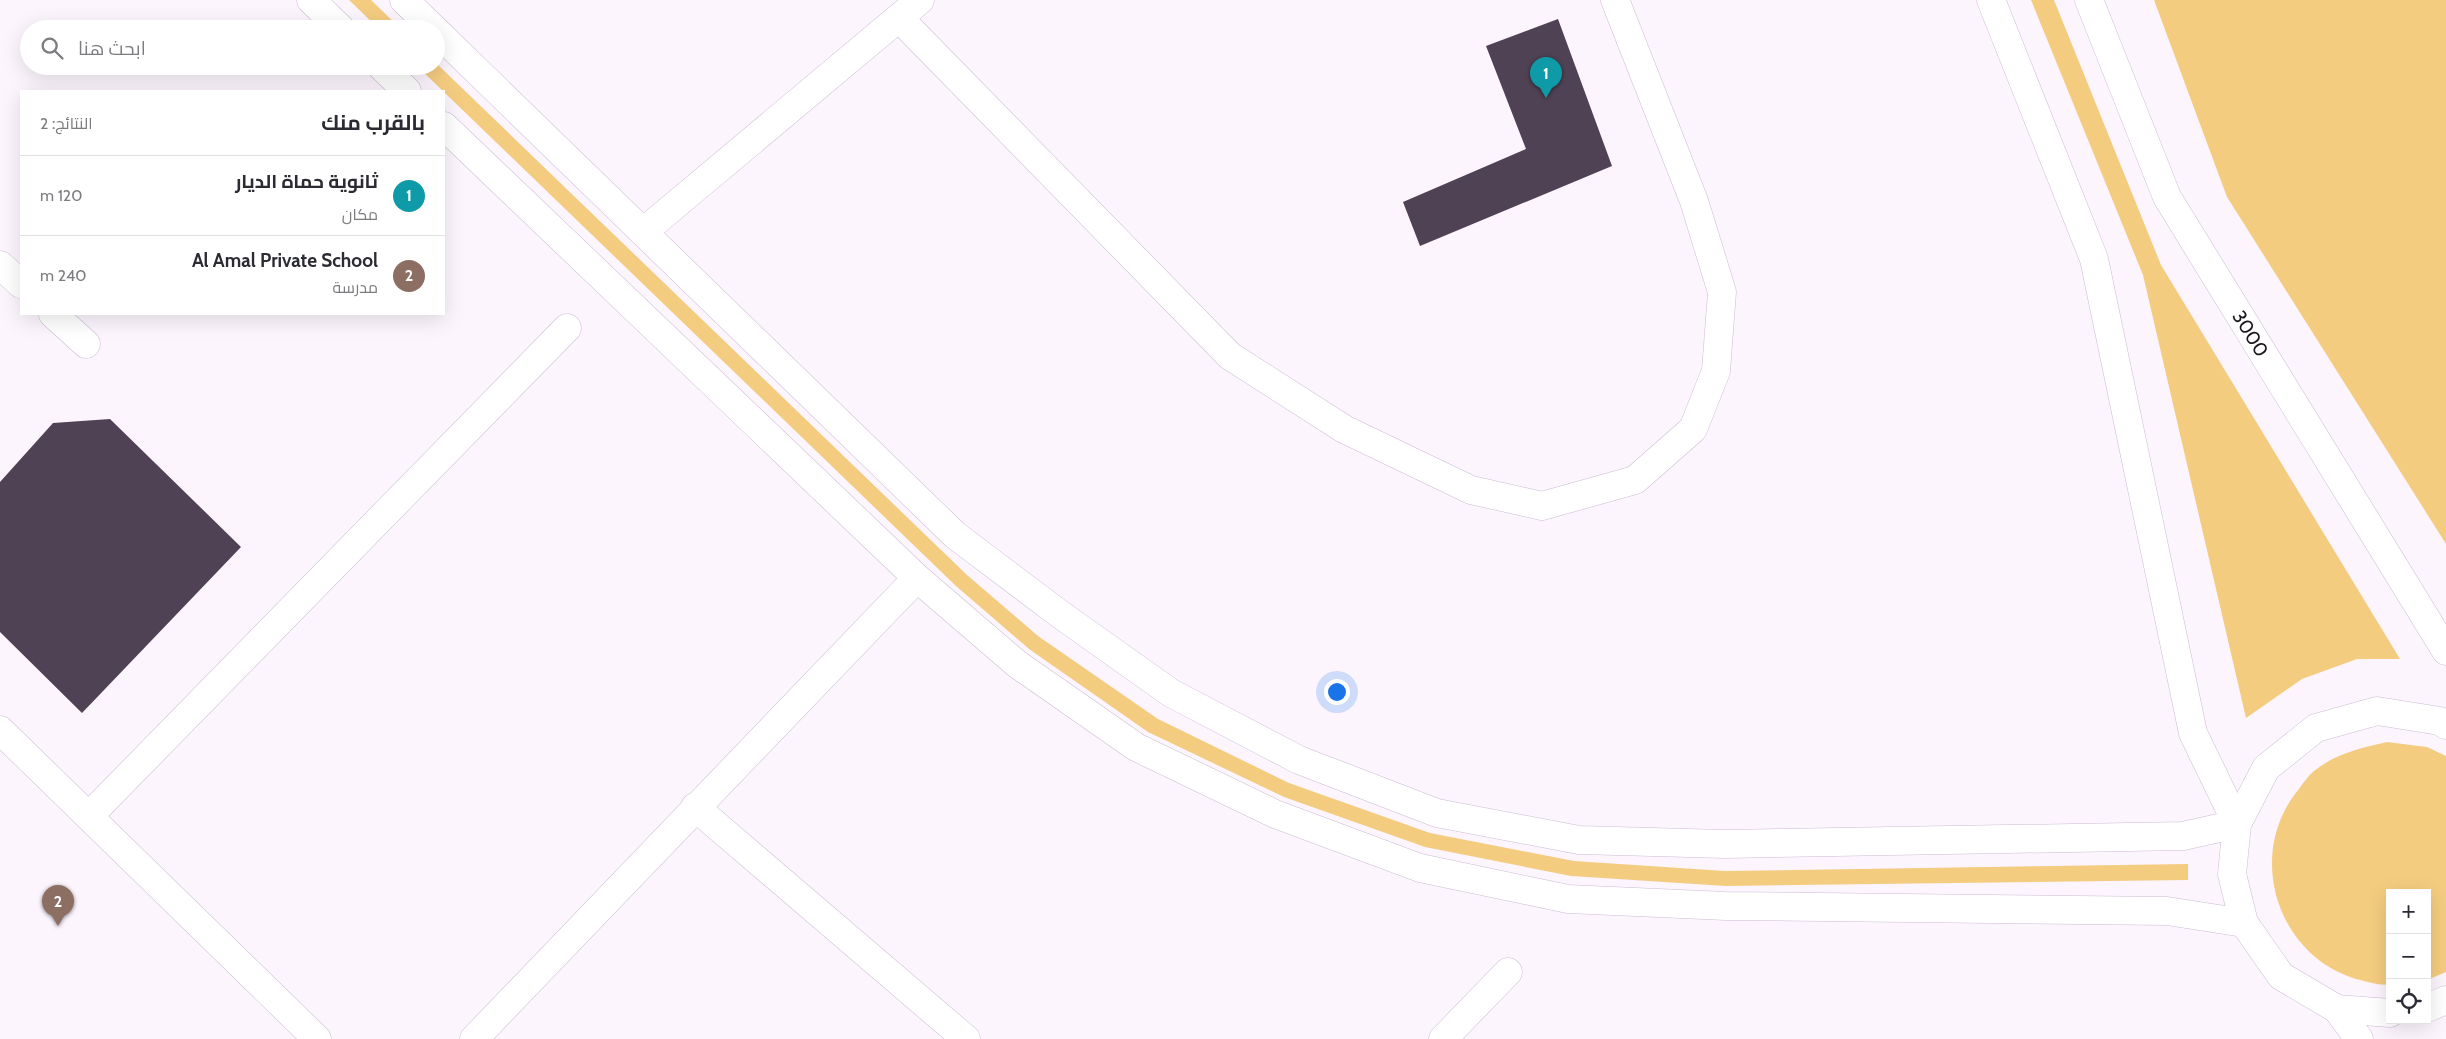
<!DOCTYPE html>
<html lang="ar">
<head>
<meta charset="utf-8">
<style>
	:root { --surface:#fff; --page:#f2f2f3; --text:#2b2b33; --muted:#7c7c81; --line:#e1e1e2; --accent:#8b6605 }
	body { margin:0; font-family:Cabin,Cairo,sans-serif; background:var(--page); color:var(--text); direction:rtl }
	.controls { position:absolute; right:15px; bottom:15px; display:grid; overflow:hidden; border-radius:0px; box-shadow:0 5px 20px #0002 }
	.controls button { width:45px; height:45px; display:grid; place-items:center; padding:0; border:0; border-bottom:1px solid var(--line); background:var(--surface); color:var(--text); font:25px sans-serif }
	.you { position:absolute; left:1336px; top:691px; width:18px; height:18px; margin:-12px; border:4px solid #fff; border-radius:50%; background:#1a73e8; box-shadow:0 0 0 8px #1a73e833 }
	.badge { display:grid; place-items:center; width:32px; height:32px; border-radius:50%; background:var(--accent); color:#fff; font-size:16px; font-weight:700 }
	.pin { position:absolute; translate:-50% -41px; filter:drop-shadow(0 1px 2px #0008) }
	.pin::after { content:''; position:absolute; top:26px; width:18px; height:15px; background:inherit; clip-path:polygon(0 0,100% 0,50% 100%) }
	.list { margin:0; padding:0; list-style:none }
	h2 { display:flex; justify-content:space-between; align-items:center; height:65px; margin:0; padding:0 20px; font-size:21px }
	h2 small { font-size:16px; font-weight:400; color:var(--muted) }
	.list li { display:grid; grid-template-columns:32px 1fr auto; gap:15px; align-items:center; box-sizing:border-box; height:80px; padding:0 20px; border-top:1px solid var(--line) }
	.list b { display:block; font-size:19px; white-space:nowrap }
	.list p { margin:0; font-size:16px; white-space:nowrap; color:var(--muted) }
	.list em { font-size:16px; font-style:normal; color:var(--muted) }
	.icon { flex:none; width:28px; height:28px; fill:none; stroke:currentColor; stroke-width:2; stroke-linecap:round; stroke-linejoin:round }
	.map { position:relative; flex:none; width:2446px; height:1039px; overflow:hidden; direction:ltr }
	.search { position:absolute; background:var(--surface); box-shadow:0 5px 20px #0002; left:20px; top:20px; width:425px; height:55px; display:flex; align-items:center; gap:12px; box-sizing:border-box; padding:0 18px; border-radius:28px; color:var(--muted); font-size:19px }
	.panel { position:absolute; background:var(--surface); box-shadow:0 5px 20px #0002; left:20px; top:90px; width:425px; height:225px; border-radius:0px; direction:rtl }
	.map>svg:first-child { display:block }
	.green { fill:#f4cc80 }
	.building { fill:#4f4254 }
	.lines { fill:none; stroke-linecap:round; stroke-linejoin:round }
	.minor-casing { stroke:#ccbcd2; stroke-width:29 }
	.minor { stroke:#fff; stroke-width:28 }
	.labels { text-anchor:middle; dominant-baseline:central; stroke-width:5; stroke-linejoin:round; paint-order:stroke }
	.street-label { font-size:19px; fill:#1b161d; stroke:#fcf5fe }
</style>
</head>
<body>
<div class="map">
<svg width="2446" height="1039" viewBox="0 0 2446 1039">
	<rect width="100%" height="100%" fill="#fcf5fe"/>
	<!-- green -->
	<path class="green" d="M349 0H371L401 29H379Z
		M2031 0H2054L2161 265 2400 659H2357L2302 679 2246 718 2143 275Z
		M2154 0H2446V544L2227 197Z
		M436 63 967 575 1038 636 1158 719 1289 783 1430 833 1574 861 1725 871 2188 864V880L1726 886 1571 876 1425 847 1284 797 1148 732 1029 649 956 586 417 66H436Z
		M2387 742 2427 747 2446 756V972L2427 980V893H2390V985C2378 985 2368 982 2356 979 2276 955 2245 853 2299 789 2303 783 2308 776 2314 771 2335 754 2360 748 2387 742Z"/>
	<!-- building -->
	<path class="building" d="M1558 19 1612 166 1420 246 1403 202 1526 149 1486 46Z
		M110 419 241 547 82 713 0 632V482L53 423Z"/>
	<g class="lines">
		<defs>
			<g id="minor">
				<path d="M311 0 341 29"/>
				<path d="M404 0 434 29"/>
				<path id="s1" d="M2089 0 2167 197 2446 651"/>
				<path d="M899 18 1230 356 1344 429 1471 490 1542 506 1635 480 1693 429 1716 371 1722 292 1694 201 1615 0"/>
				<path d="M436 31 955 535 1057 612 1171 693 1299 760 1437 813 1579 840 1725 844 2183 836 2237 824 2193 733 2094 259 1991 0"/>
				<path d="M381 66 407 91"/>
				<path d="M444 126 917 578 1017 664 1136 747 1275 814 1420 868 1568 899 1726 906 2167 911 2244 923"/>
				<path d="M643 232 920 0"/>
				<path d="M0 265 21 284"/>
				<path d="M53 314 86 344"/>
				<path d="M0 730 317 1039"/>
				<path d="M695 807 966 1039"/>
				<path d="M89 816 567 328"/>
				<path d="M2427 1008 2446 1000"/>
				<path d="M2337 1009 2359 1039"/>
				<path d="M2390 1013 2337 1009 2281 976 2244 923 2232 874 2237 824 2266 768 2316 728 2377 711 2440 721 2446 725"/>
				<path d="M474 1039 917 578"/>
				<path d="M1443 1039 1508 972"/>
			</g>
		</defs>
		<!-- minor casing -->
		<use href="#minor" class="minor-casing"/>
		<!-- minor -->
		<use href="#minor" class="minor"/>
	</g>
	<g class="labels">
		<!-- street labels -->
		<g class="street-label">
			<text stroke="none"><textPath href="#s1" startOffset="372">3000</textPath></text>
		</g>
	</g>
</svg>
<div class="controls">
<button>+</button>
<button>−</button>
<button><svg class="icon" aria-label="locate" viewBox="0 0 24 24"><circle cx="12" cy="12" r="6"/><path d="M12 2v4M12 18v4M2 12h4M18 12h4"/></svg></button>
</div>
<div class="you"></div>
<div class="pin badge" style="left:1546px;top:98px;background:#0f9aa8">1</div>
<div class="pin badge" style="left:58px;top:926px;background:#8d6e63">2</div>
<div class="search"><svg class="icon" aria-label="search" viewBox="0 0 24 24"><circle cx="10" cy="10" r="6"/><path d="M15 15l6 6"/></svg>ابحث هنا</div>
<section class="panel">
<h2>بالقرب منك<small>النتائج: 2</small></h2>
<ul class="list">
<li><span class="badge" style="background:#0f9aa8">1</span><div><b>ثانوية حماة الديار</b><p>مكان</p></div><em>120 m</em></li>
<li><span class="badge" style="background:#8d6e63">2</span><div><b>Al Amal Private School</b><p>مدرسة</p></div><em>240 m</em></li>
</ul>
</section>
</div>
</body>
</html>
